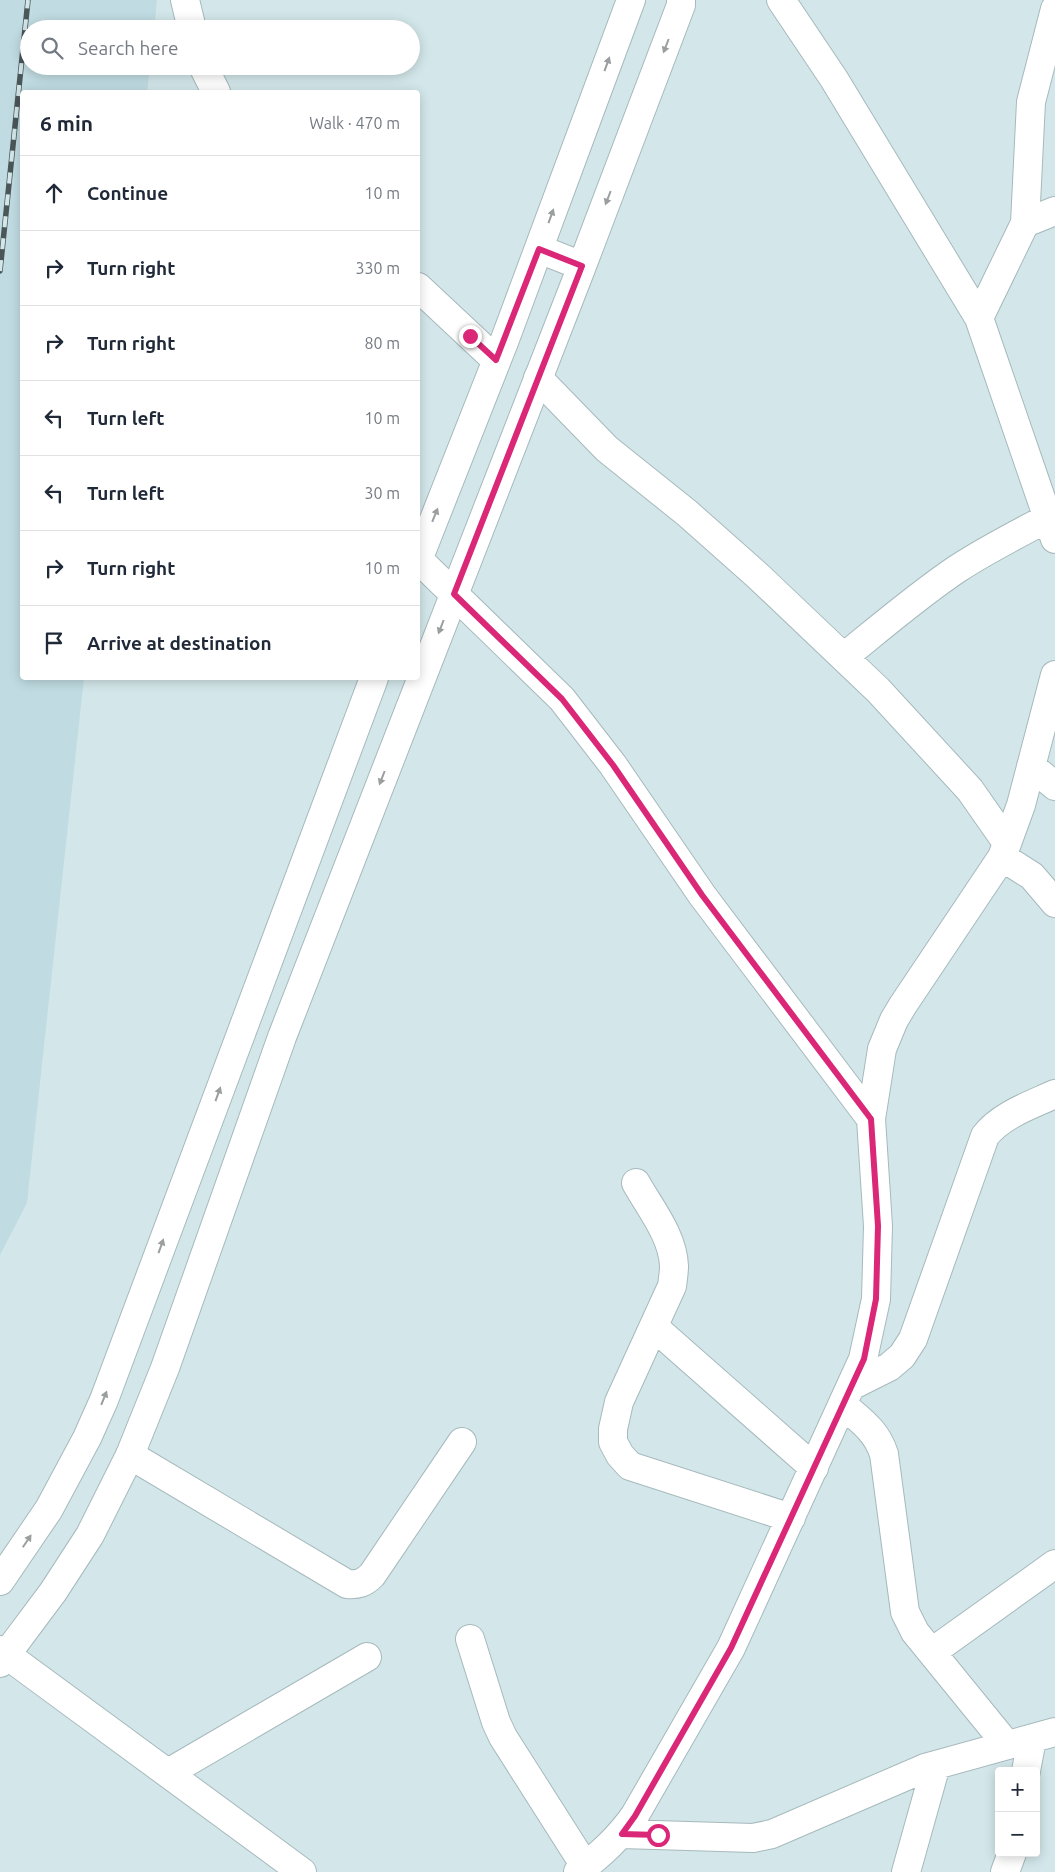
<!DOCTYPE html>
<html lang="en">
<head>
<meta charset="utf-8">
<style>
	:root { --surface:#fff; --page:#f2f2f3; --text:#1f2937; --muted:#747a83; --line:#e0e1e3 }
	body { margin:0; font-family:Ubuntu,sans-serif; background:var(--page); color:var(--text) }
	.controls { position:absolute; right:15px; bottom:15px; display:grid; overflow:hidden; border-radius:5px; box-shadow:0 2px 12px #0003 }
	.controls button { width:45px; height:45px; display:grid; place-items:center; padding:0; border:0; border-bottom:1px solid var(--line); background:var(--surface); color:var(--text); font:25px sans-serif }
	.stop { position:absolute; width:15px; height:15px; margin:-11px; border:4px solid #db2777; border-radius:50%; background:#fff }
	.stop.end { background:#db2777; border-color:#fff; box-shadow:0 1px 5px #0008 }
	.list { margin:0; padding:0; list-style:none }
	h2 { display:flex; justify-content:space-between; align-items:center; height:65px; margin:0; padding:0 20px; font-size:21px }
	h2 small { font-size:16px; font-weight:400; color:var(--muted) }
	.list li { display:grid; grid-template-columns:32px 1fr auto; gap:15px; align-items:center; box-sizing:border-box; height:75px; padding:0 20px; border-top:1px solid var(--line) }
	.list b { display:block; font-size:19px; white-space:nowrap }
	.list em { font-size:16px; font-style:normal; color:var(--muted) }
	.icon { flex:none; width:28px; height:28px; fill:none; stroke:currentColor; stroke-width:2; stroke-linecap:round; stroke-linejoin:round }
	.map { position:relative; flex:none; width:1055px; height:1872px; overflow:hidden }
	.search { position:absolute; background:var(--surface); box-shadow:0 2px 12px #0003; left:20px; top:20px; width:400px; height:55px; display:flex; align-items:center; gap:12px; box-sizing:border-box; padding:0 18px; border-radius:28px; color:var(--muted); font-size:19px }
	.panel { position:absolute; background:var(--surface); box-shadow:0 2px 12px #0003; left:20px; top:90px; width:400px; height:590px; border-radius:5px }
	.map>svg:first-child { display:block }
	.built { fill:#c0dce2 }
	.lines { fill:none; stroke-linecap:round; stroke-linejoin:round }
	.street-casing { stroke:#a6b9bd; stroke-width:30 }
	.secondary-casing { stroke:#a6b9bd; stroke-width:30 }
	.street { stroke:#fff; stroke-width:28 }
	.secondary { stroke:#fff; stroke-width:28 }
	.rail-casing { stroke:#4b5658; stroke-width:5.5 }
	.rail { stroke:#d3e7ea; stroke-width:4; stroke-dasharray:11; stroke-linecap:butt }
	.oneway { fill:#9a9e9e }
	.route { stroke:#db2777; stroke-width:6 }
</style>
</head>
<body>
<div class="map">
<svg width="1055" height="1872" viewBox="0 0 1055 1872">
	<rect width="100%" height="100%" fill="#d3e7ea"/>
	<!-- built -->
	<path class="built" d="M0 0H157L154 29H29V66H150L147 92H22V678H84L27 1203 0 1255Z"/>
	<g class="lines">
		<defs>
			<path id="street" d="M185 0 192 29
				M781 0 834 79 979 318 1025 223 1031 102 1055 9
				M203 66 216 92
				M1025 223 1055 211
				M418 287 496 360
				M979 318 1055 539
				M538 378 607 449 687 513 758 576 878 690 970 790 1007 843
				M418 559 562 699 613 765 702 895 871 1119
				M844 657C881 627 917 596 957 569 986 550 1017 534 1048 518
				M1031 766 1055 786
				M1002 857 1032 876 1055 903
				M636 1183C650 1208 673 1236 674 1266 674 1272 673 1279 672 1286L619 1402 613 1429V1442L620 1455 630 1466 791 1518
				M654 1327 814 1468
				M851 1386 889 1367 902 1356 913 1339 985 1136C1001 1115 1031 1105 1055 1094
				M843 1405C861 1421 876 1430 884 1454L905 1612 915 1632 1007 1745
				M130 1455 347 1584C358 1585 364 1583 372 1575L462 1442
				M470 1639 496 1722 503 1737 585 1866
				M0 1650 302 1872
				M932 1652 1055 1564
				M1026 1771 1032 1739
				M168 1773 367 1657
				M622 1834 753 1838 772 1834 925 1768 1055 1732
				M578 1872C601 1854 618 1839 635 1815L731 1648 863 1359 876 1299 878 1226 871 1119 882 1049 894 1020 903 1005 1002 857 1021 805 1055 675
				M906 1872 936 1765
				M1005 1872 1012 1853"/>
			<path id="secondary" d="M539 249 582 266
				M418 560 504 342 631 0
				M0 1581 49 1509 87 1438 104 1400 374 678
				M0 1663 53 1592 90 1535 130 1455 165 1368 282 1037 582 266 681 5V0"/>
		</defs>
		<!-- street casing -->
		<use href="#street" class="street-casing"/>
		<!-- secondary casing -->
		<use href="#secondary" class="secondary-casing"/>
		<!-- street -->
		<use href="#street" class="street"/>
		<!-- secondary -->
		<use href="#secondary" class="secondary"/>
		<defs>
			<path id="rail" d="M0 271 28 0"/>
		</defs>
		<!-- rail casing -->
		<use href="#rail" class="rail-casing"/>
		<!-- rail -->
		<use href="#rail" class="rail"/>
	</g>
	<!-- one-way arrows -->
	<defs><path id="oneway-solid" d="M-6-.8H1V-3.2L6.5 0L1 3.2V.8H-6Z" transform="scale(1.25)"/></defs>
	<g class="oneway">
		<use href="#oneway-solid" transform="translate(666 46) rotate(111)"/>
		<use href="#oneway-solid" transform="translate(607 64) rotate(-70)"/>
		<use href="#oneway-solid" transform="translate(608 198) rotate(111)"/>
		<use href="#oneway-solid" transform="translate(551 216) rotate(-70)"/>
		<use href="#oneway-solid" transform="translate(435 515) rotate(-68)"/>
		<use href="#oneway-solid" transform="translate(441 627) rotate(111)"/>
		<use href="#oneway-solid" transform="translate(382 778) rotate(111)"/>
		<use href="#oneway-solid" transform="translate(218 1094) rotate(-70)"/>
		<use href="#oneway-solid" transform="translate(161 1246) rotate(-70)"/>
		<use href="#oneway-solid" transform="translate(104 1398) rotate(-68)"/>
		<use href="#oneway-solid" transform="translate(27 1541) rotate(-56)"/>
	</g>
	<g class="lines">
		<!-- route -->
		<path class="route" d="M470 336 496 360 539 249 582 266 454 594 562 699 613 765 702 895 871 1119 878 1226 876 1299 864 1359 731 1648 635 1816 622 1834 658 1835"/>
	</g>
</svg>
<div class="controls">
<button>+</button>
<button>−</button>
</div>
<div class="stop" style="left:658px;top:1835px"></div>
<div class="stop end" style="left:470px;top:336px"></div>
<div class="search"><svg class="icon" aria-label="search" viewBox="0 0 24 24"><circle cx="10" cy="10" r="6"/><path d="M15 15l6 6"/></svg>Search here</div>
<section class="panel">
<h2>6 min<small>Walk · 470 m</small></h2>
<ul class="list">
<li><svg class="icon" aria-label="ahead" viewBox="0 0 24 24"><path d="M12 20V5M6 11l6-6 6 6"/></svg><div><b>Continue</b></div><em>10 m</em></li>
<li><svg class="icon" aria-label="right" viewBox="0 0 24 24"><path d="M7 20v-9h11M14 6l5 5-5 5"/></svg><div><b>Turn right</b></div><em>330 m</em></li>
<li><svg class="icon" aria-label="right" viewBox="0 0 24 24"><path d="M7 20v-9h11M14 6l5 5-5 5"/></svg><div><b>Turn right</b></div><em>80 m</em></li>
<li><svg class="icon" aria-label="left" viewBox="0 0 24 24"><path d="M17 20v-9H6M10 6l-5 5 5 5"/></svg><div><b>Turn left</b></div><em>10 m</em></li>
<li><svg class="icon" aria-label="left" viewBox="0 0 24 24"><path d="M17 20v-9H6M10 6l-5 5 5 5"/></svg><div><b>Turn left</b></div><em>30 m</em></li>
<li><svg class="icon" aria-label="right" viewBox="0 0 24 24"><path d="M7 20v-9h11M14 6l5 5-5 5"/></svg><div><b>Turn right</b></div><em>10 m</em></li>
<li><svg class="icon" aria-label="arrive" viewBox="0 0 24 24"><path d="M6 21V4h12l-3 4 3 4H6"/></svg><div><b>Arrive at destination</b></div></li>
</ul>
</section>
</div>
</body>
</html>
